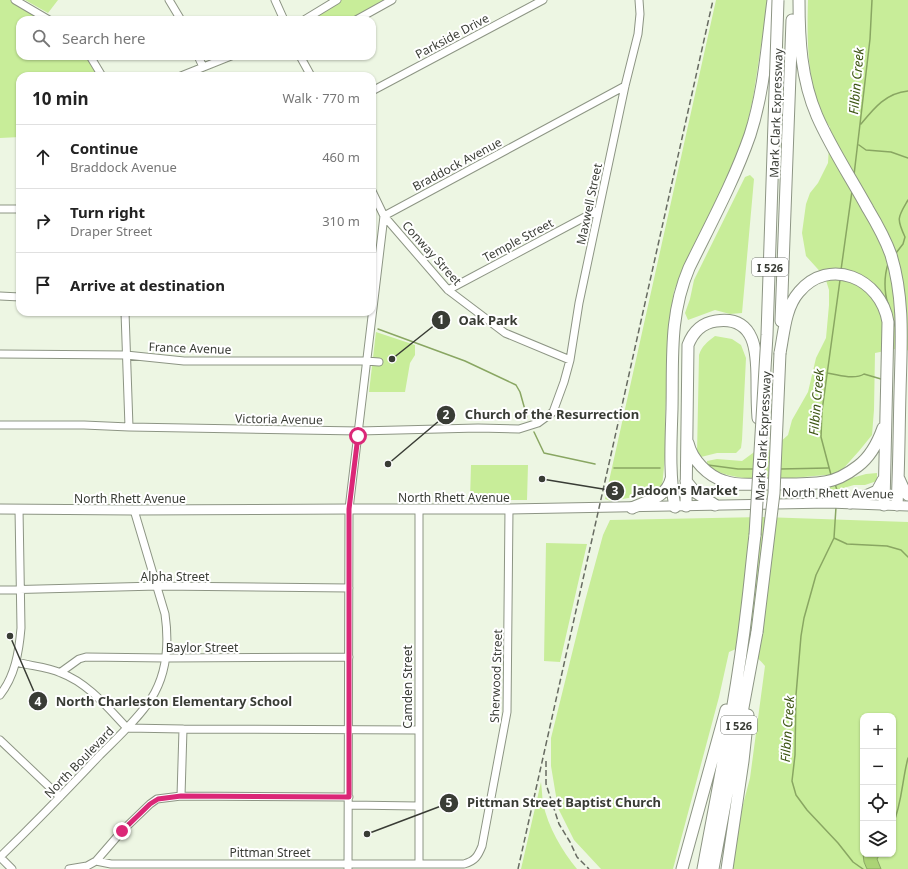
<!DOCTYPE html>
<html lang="en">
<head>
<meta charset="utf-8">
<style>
	:root { --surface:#fff; --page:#f6f6f6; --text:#222; --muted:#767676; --line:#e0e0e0 }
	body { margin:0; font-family:"Noto Sans",sans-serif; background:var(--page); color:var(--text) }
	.controls { position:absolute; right:12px; bottom:12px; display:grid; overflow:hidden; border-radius:8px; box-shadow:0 1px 3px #0004 }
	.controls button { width:36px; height:36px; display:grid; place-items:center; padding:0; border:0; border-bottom:1px solid var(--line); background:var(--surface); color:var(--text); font:20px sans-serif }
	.stop { position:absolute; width:12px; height:12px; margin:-9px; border:3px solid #db2777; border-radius:50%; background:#fff }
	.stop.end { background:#db2777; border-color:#fff; box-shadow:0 1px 4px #0008 }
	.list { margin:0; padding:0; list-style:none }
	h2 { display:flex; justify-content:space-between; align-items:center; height:52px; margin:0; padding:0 16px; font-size:17px }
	h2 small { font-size:13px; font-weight:400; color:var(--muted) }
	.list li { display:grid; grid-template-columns:26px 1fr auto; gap:12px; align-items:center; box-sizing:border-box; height:64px; padding:0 16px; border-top:1px solid var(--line) }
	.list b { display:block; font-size:15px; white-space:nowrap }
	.list p { margin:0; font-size:13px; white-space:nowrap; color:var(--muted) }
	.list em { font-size:13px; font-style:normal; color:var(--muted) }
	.icon { flex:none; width:22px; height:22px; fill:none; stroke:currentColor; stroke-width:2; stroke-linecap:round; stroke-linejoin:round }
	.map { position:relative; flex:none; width:908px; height:869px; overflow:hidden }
	.search { position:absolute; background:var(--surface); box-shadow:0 1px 3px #0004; left:16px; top:16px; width:360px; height:44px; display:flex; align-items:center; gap:10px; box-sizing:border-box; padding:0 14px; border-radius:12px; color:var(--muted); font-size:15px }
	.panel { position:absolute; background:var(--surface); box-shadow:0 1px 3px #0004; left:16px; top:72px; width:360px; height:244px; border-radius:12px }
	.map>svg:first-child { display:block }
	.green { fill:#c8ed99 }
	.water { fill:#abd375; stroke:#89a662 }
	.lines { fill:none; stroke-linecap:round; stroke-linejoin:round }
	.stream { stroke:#89a662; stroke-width:1.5 }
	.minor-casing { stroke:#8d9584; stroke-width:9 }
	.major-casing { stroke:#8d9584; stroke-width:11 }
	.highway-casing { stroke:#8d9584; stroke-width:13 }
	.minor { stroke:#fff; stroke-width:7 }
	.major { stroke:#fff; stroke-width:9 }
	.highway { stroke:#fff; stroke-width:11 }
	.rail { stroke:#676b61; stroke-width:1.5; stroke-dasharray:6 3; stroke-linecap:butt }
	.highway-bridge-casing { stroke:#8d9584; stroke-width:13; stroke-linecap:butt }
	.highway-bridge { stroke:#fff; stroke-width:11 }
	.route { stroke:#db2777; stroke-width:5 }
	.labels { text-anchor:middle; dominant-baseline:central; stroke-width:4; stroke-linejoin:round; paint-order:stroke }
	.shield { fill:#fff; stroke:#747672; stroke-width:1 }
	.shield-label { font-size:11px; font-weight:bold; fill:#393c35 }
	.street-label { font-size:12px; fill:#393c35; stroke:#fff }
	.water-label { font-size:13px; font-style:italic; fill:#3d5513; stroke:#fff }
	.leader { fill:none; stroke:#393c35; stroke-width:1.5 }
	.callout-dot { fill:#393c35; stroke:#fff; stroke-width:1.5 }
	.mark-label { font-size:12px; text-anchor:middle; font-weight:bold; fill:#fff }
	.callout-label { font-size:13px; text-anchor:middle; font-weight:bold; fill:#393c35; stroke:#fff; stroke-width:4; stroke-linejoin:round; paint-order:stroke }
</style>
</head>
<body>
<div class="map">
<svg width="908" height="869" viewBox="0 0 908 869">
	<rect width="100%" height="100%" fill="#edf6e3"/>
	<!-- green -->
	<path class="green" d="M0 0H14L46 20H20V56H90L102 76H20V137L0 138Z
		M25 0H58L48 13Z
		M341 0H386L348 20H309Z
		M716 0H768L753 98 743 143 720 193 706 225 685 264 674 291 669 321 665 423V457L662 487 657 493 611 501 605 499Z
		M808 0H908V351L905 347 875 353 874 410 872 435 859 451 842 470 848 479 866 474 877 473V481L865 485H854L840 489 830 490 826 475C787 478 744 486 707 467V461L717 459 742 461 757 450H769L778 444 788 435 792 420 808 392 816 358 826 338 829 305V290L825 277 806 256 802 233 806 204 810 193 818 183 828 163 830 127C806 96 807 37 808 0Z
		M750 175 754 179 742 313 730 314 715 310 688 320 685 313 690 299 694 280 745 177Z
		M376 332 415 345V355L410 363 405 392H369Z
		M715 336 732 339 741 345 746 358 742 440 741 448 736 453H717L701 457 697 454 699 355C702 346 707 342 715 336Z
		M471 465H528L527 500H470Z
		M763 517 908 522V869H881L877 859 880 854H893V716H863V854L864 862 867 869H733L741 812 750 778 765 666C756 655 749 652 736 649L729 652 719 697 673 869H601L574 840 558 808 551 766V738L585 601 603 535 610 520Z
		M546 543 587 544 560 662 544 661Z
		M541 782C542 789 542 796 543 803 548 827 562 851 577 869H521Z"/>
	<!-- water -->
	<path class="water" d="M863 854H880L877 859 881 869H867L864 862Z"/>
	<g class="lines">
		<!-- stream -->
		<path class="stream" d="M861 124C874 108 886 93 908 91
			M859 145 866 150 891 152 908 158
			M854 175 870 39 872 0
			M896 253 903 244 905 237C896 218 898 217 908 200
			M841 270 852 191
			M888 304C884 292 884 276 888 264
			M893 321 896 328
			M378 329 465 361 516 385 520 392 527 417
			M827 373C837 375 855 380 864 374L881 379
			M534 432 544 453 595 464
			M708 465 738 469H754
			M614 468H660
			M780 469 828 468
			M831 475 821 437 822 411 840 280
			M835 484 838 493 837 500
			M836 507 834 538 816 575 804 618 801 636 796 695 795 755 792 781 796 795 807 810 838 843 853 862 863 869
			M834 538 847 544 887 546 901 550 908 557
			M893 824C902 804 902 780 908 758"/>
		<defs>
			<path id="minor" d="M15 0 49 20
				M169 0 181 20
				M275 0 284 20
				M304 20 337 0
				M356 20 392 0
				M90 56 102 76
				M198 56 203 67
				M300 56 311 76
				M181 76 231 56
				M372 91 543 0
				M372 191 384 216 448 290 505 333 570 360
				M0 209H20
				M448 290 598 210
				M0 296 20 297
				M125 312 129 427
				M0 354 126 355 184 361H366L379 362
				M0 425H84L129 427 359 431 478 428 519 429 538 423 553 412 564 382 570 360 579 303 625 86 638 34 640 14 639 0
				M419 509V864
				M0 590 158 586 349 588
				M16 662C31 666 48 667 61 673 88 683 108 708 127 728L183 729 418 730
				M61 672 79 659 86 657 166 658 349 657
				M0 695C15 676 19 652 21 628L19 509
				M0 740 60 797
				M181 796 183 729
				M349 805 418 806
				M0 857C34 824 67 790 100 755 117 738 138 719 151 699 167 674 169 642 165 614L134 510
				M0 857 12 869
				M96 861 122 831 150 804 157 799 181 796 349 797
				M69 869 87 866 96 861 111 864H464C475 861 478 856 482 846L507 712 509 509
				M348 869 349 509 384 216 625 86"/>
			<path id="major" d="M0 509 134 510 349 509H509L829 503 908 506"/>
			<path id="highway" d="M799 0C799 39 801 79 817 116 831 148 851 178 868 209 877 224 885 238 891 255 905 300 901 347 900 393 899 430 899 468 897 505
				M781 321 792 20
				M780 353C784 333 785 308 799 292 829 256 881 278 888 322L884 505
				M688 443C692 460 708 476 724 481 737 486 751 484 764 484 784 484 805 485 825 482 837 480 849 473 858 466 870 457 878 442 883 428
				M899 479 905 492 908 495
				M686 481 695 492 715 505
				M850 503 877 491 883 480
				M686 506 688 345C693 332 702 323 716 321 756 315 757 353 757 381 757 393 757 406 758 418
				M675 507C669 475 671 442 672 409 673 359 669 315 689 268 710 225 734 181 750 135 764 92 767 45 773 0
				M632 508C647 501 667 497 671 479
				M682 869 726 710
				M703 869C719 782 737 695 747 607 750 583 752 559 755 535
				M713 869 757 632
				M727 869 743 761 748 715"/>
		</defs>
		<!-- minor casing -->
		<use href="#minor" class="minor-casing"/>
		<!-- major casing -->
		<use href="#major" class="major-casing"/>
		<!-- highway casing -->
		<use href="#highway" class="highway-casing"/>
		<!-- minor -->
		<use href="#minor" class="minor"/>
		<!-- major -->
		<use href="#major" class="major"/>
		<!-- highway -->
		<use href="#highway" class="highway"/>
		<!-- rail -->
		<path class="rail" d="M546 761V784L559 824 570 842 577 857 589 869
			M518 869 713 0"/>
		<defs>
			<path id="highway-bridge" d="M755 535 767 335 778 0
				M757 632 774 493 780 353"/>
		</defs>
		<!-- highway-bridge casing -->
		<use href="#highway-bridge" class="highway-bridge-casing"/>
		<!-- highway-bridge -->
		<use href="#highway-bridge" class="highway-bridge"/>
	</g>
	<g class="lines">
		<!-- route -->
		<path class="route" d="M122 831 150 804 158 799 181 796 349 797V509L358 436"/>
	</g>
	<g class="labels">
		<!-- shield labels -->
		<g class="shield">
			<rect x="752" y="258" width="36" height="18" rx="3"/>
			<rect x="721" y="716" width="36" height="18" rx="3"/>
		</g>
		<g class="shield-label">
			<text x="770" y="267">I 526</text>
			<text x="739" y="725">I 526</text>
		</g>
		<!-- street labels -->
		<g class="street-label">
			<text transform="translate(452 36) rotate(-28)">Parkside Drive</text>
			<text transform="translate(776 113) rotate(-88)">Mark Clark Expressway</text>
			<text transform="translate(457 164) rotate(-28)">Braddock Avenue</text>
			<text transform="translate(589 204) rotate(-78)">Maxwell Street</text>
			<text transform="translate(518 240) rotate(-28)">Temple Street</text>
			<text transform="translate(432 253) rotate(48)">Conway Street</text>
			<text transform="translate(190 348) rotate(2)">France Avenue</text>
			<text transform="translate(279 419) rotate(1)">Victoria Avenue</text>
			<text transform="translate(763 436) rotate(-87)">Mark Clark Expressway</text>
			<text transform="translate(838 493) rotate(1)">North Rhett Avenue</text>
			<text x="454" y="497">North Rhett Avenue</text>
			<text x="130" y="498">North Rhett Avenue</text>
			<text x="175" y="576">Alpha Street</text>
			<text x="202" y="647">Baylor Street</text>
			<text transform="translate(496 676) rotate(-88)">Sherwood Street</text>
			<text transform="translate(407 687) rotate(-90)">Camden Street</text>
			<text transform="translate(79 762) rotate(-46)">North Boulevard</text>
			<text x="270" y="852">Pittman Street</text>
		</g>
		<!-- water labels -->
		<g class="water-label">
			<text transform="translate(856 81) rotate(-85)">Filbin Creek</text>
			<text transform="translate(816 402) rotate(-85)">Filbin Creek</text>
			<text transform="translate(787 729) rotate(-86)">Filbin Creek</text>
		</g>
	</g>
	<!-- callouts -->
	<path class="leader" d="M392 359L441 320M388 464L446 415M542 479L615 491M10 636L38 701M367 834L449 803"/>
	<g class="callout-dot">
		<circle cx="392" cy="359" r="4"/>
		<circle cx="388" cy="464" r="4"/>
		<circle cx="542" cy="479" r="4"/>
		<circle cx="10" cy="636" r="4"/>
		<circle cx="367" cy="834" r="4"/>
		<circle cx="441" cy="320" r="10"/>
		<circle cx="446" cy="415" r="10"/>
		<circle cx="615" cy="491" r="10"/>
		<circle cx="38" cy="701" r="10"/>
		<circle cx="449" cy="803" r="10"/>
	</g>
	<g class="mark-label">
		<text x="441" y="324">1</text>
		<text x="446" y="419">2</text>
		<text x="615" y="495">3</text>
		<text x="38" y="706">4</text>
		<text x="449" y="807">5</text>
	</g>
	<g class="callout-label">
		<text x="488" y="325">Oak Park</text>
		<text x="552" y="419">Church of the Resurrection</text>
		<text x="685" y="495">Jadoon's Market</text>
		<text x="174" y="706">North Charleston Elementary School</text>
		<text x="564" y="807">Pittman Street Baptist Church</text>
	</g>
</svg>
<div class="controls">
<button>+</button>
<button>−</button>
<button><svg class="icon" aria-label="locate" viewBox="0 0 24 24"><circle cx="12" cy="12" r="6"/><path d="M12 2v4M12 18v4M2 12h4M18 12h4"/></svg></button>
<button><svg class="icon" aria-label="layers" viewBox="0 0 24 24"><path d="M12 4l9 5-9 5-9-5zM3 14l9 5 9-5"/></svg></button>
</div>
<div class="stop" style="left:358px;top:436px"></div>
<div class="stop end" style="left:122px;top:831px"></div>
<div class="search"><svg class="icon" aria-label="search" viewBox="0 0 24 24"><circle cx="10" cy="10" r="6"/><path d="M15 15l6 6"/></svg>Search here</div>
<section class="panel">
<h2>10 min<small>Walk · 770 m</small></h2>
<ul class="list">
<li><svg class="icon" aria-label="ahead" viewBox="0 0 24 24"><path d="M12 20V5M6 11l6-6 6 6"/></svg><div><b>Continue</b><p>Braddock Avenue</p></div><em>460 m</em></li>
<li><svg class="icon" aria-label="right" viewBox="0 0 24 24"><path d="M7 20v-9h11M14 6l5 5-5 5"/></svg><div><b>Turn right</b><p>Draper Street</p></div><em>310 m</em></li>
<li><svg class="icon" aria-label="arrive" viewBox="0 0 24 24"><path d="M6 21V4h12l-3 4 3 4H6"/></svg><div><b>Arrive at destination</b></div></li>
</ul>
</section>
</div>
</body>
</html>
